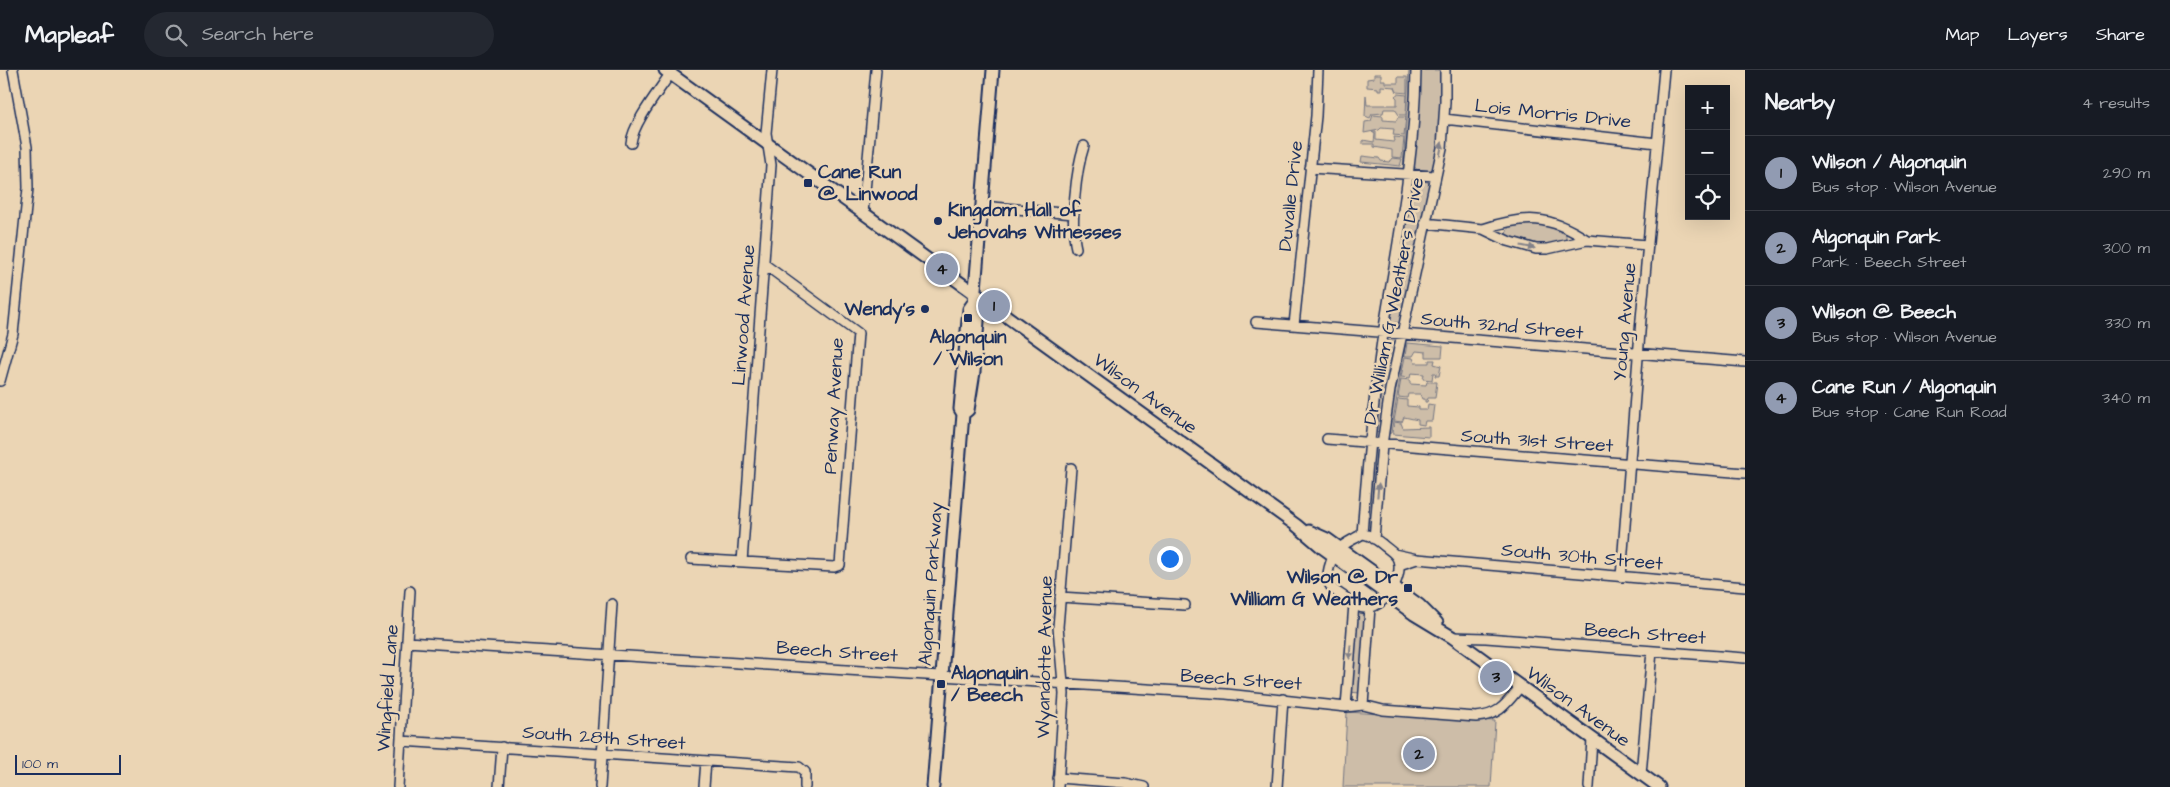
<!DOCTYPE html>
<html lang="en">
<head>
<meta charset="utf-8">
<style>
	:root { --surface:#171b24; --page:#242831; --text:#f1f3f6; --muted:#9ea1a6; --line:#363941; --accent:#919bb2 }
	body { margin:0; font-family:"Architects Daughter",sans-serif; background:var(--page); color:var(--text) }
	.controls { position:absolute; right:15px; top:15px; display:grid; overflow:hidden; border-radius:0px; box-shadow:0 5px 20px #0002 }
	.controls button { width:45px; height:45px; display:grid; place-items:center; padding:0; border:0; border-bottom:1px solid var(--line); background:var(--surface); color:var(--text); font:25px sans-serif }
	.scale { position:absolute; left:15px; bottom:12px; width:106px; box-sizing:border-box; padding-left:5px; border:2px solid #1b2f5e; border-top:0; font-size:14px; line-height:18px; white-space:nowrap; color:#1b2f5e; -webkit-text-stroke:4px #ebd5b4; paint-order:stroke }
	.you { position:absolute; left:1169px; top:488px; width:18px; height:18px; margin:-12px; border:4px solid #fff; border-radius:50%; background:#1a73e8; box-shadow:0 0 0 8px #1a73e833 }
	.badge { display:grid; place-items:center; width:32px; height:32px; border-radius:50%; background:var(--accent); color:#111; font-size:16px; font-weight:700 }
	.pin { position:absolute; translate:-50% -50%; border:2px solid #fff; box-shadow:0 1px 5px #0006 }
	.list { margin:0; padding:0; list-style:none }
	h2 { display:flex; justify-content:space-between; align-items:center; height:65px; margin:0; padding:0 20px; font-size:21px }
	h2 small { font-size:16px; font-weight:400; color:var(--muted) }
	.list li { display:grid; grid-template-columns:32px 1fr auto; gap:15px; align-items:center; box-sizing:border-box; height:75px; padding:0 20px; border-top:1px solid var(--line) }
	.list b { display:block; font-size:19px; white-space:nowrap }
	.list p { margin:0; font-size:16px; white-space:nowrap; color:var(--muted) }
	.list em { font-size:16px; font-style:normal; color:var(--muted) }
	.icon { flex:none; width:28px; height:28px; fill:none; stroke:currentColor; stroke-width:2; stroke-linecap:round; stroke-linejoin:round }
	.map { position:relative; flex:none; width:1745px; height:717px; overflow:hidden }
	header { display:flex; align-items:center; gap:30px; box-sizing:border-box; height:70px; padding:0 25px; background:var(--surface); border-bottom:1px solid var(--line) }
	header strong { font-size:24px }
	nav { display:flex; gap:28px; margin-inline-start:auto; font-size:18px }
	.search { width:350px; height:45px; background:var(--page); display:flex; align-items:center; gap:12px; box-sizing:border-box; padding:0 18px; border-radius:28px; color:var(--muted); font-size:19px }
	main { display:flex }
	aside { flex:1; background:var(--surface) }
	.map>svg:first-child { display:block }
	.green { fill:#cdbda8; stroke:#747683 }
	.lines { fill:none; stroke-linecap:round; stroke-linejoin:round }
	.street-casing { stroke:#1b2f5e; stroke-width:12 }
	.secondary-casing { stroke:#1b2f5e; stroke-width:15 }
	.street { stroke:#ebd5b4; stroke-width:9 }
	.secondary { stroke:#ebd5b4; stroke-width:11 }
	.oneway { fill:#838289 }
	.poi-dot { fill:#1b2f5e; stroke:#ebd5b4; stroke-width:2 }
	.labels { text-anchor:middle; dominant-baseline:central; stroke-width:5; stroke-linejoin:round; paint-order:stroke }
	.street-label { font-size:19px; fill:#1b2f5e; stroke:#ebd5b4 }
	.poi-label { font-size:19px; font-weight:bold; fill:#1b2f5e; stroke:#ebd5b4; text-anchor:start }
</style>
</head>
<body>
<header>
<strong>Mapleaf</strong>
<div class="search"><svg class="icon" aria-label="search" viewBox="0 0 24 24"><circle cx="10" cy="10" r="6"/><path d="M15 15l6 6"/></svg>Search here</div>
<nav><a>Map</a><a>Layers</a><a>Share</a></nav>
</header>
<main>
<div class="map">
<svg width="1745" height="717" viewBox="0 0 1745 717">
	<rect width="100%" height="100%" fill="#ebd5b4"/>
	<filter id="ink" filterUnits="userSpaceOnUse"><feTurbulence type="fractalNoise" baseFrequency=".02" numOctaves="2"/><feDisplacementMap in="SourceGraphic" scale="10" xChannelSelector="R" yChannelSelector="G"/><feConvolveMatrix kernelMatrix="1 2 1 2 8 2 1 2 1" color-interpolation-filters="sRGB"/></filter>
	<g filter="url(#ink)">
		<!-- green -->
		<path class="green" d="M1409 0H1412L1406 96 1403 99Z
			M1419 0H1441C1442 33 1440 66 1434 98L1429 102 1418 101 1414 96Z
			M1374 4H1381V10H1385V13H1398V7H1407V23L1397 22 1395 17 1381 16V20H1378V18L1367 17V9L1374 8Z
			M1397 24 1407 25 1406 45H1399L1395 39H1384L1383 43 1372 44 1370 48 1365 46 1366 25 1367 35H1397V28L1395 26Z
			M1373 45 1383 46V50L1396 51 1398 47H1406L1404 66 1393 65 1394 59 1381 58 1379 60 1364 63 1365 52 1371 51Z
			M1372 62H1376V70L1393 72 1395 71 1394 67 1404 68 1402 88 1392 87V80L1374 77V74H1363V70L1374 72 1375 64Z
			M1362 86 1379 88 1381 91 1389 92 1392 88 1402 89 1400 96 1361 92Z
			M1416 110 1428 112 1430 118 1399 253 1388 252 1412 114Z
			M1519 153 1550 155 1566 162V168C1557 181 1515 175 1506 164L1509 156Z
			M1386 270 1395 272 1380 363 1374 362Z
			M1403 272H1406L1391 363 1387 364Z
			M1407 273 1443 276 1442 287H1426V282L1416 281 1413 286H1405Z
			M1405 287 1413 288 1415 293H1429V290H1435L1434 294 1441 296 1439 306H1435L1436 303H1433L1432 310 1423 309 1424 304 1411 303 1410 308 1401 307Z
			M1401 309 1410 310V314L1426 315 1427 312H1437L1435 328H1428L1427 332H1425V329H1422L1420 324H1408L1407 328 1398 327Z
			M1398 329 1407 330V336L1419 337V340H1427L1428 334 1434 335 1432 351H1425L1424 355 1418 354V350L1404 347 1402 352 1394 351Z
			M1394 352 1401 353 1403 358 1429 357V367L1393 364Z
			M1355 541 1366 543 1360 623 1349 622Z
			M1347 642 1495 651 1491 717H1343Z"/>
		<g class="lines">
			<defs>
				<path id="street" d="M1444 49 1657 73
					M631 73C633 53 659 21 670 4L671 0
					M1310 98 1435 106
					M982 136 1074 144
					M863 143 876 0
					M1425 153 1483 159 1508 171 1536 179H1547L1587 170C1550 145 1525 145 1483 159
					M1587 170 1647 175
					M1076 178C1070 154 1076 100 1084 76
					M1256 252 1745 292
					M1294 255 1316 46 1318 0
					M0 311 13 264 28 118 27 77 13 0
					M1327 369 1745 403
					M1362 464C1367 397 1373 330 1383 264 1397 175 1415 90 1416 0
					M1362 464C1370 464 1375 469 1382 474 1387 479 1396 483 1398 490 1404 508 1384 539 1364 538 1359 538 1354 534 1351 531 1345 527 1337 523 1332 518 1323 508 1331 487 1339 479 1344 473 1355 469 1362 464Z
					M1374 469 1382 375 1390 320 1442 78 1445 32V0
					M1394 484 1417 489 1399 495
					M691 489 834 497 840 495 858 263 764 194
					M1417 489 1745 517
					M742 492 771 95 766 63 772 0
					M1621 507 1641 249 1664 0
					M1060 527 1185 535
					M1452 567 1486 568 1745 588
					M407 572 1226 624 1346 637 1363 635 1383 640 1476 647C1500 645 1506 634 1520 617
					M1363 635 1370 537
					M1346 637 1354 534
					M401 671 799 697 805 702V717
					M1641 704 1652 581
					M1058 708 1125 713 1144 717
					M398 717 410 521
					M499 717 502 677
					M600 717 612 534
					M704 717 706 691
					M1058 717 1064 624 1058 557 1071 398
					M1277 717 1283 629
					M1589 717 1592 669"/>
				<path id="secondary" d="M665 0 1296 455 1323 478 1414 544 1452 567 1659 717
					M963 344 968 340 974 302 979 239 974 232
					M1309 461 1327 469 1419 535 1437 553
					M933 717 963 344 960 339 969 239 974 232 993 0"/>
			</defs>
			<!-- street casing -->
			<use href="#street" class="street-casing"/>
			<!-- secondary casing -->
			<use href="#secondary" class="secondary-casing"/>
			<!-- street -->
			<use href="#street" class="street"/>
			<!-- secondary -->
			<use href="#secondary" class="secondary"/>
		</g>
		<!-- one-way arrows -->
		<defs><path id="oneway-solid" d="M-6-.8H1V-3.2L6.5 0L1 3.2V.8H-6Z" transform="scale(1.25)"/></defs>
		<g class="oneway">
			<use href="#oneway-solid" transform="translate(1441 79) rotate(-80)"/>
			<use href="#oneway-solid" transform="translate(1528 177) rotate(11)"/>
			<use href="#oneway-solid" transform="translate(1378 420) rotate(-85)"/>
			<use href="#oneway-solid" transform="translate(1350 582) rotate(94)"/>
		</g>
	</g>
	<!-- markers -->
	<g class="poi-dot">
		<rect x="803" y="108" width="10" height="10" rx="2.5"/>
		<circle cx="938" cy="151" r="5"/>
		<circle cx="925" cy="239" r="5"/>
		<rect x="963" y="243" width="10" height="10" rx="2.5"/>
		<rect x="1403" y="513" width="10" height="10" rx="2.5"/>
		<rect x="936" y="609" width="10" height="10" rx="2.5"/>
	</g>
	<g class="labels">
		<!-- street labels -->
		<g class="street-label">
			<text transform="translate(1553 44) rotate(6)">Lois Morris Drive</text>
			<text transform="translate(1291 126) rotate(-84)">Duvalle Drive</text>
			<text transform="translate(1394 231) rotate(-79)">Dr William G Weathers Drive</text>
			<text transform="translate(744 245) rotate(-86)">Linwood Avenue</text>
			<text transform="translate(1625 252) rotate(-85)">Young Avenue</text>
			<text transform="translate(1502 256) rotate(5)">South 32nd Street</text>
			<text transform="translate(1145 324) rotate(36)">Wilson Avenue</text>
			<text transform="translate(834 336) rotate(-87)">Penway Avenue</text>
			<text transform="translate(1537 371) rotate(4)">South 31st Street</text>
			<text transform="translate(1582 487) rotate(5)">South 30th Street</text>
			<text transform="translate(931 514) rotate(-86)">Algonquin Parkway</text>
			<text transform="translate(1645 564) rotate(4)">Beech Street</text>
			<text transform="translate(837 582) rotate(4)">Beech Street</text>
			<text transform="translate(1045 587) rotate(-89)">Wyandotte Avenue</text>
			<text transform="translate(1241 610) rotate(4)">Beech Street</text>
			<text transform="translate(388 618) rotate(-86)">Wingfield Lane</text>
			<text transform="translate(1578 637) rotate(36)">Wilson Avenue</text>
			<text transform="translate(604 668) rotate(4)">South 28th Street</text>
		</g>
		<!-- poi labels -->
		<g class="poi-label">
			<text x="818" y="102">Cane Run<tspan x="818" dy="22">@ Linwood</tspan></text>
			<text x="948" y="140">Kingdom Hall of<tspan x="948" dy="22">Jehovahs Witnesses</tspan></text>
			<text x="915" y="239" text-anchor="end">Wendy's</text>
			<text x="968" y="267" text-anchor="middle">Algonquin<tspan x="968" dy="22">/ Wilson</tspan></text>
			<text x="1398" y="507" text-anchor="end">Wilson @ Dr<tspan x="1398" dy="22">William G Weathers</tspan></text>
			<text x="951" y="603">Algonquin<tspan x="951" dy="22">/ Beech</tspan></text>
		</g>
	</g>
</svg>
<div class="controls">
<button>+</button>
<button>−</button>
<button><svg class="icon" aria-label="locate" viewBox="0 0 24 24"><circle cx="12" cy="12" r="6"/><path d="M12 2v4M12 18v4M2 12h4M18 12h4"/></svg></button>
</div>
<div class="scale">100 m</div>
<div class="you"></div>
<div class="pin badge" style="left:994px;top:236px">1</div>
<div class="pin badge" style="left:1419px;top:684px">2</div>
<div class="pin badge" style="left:1496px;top:607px">3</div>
<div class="pin badge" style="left:942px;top:199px">4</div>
</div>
<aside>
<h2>Nearby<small>4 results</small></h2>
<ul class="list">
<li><span class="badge">1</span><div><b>Wilson / Algonquin</b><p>Bus stop · Wilson Avenue</p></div><em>290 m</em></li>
<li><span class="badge">2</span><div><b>Algonquin Park</b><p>Park · Beech Street</p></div><em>300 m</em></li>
<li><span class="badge">3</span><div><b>Wilson @ Beech</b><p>Bus stop · Wilson Avenue</p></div><em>330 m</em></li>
<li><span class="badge">4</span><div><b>Cane Run / Algonquin</b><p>Bus stop · Cane Run Road</p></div><em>340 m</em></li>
</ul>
</aside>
</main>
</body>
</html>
